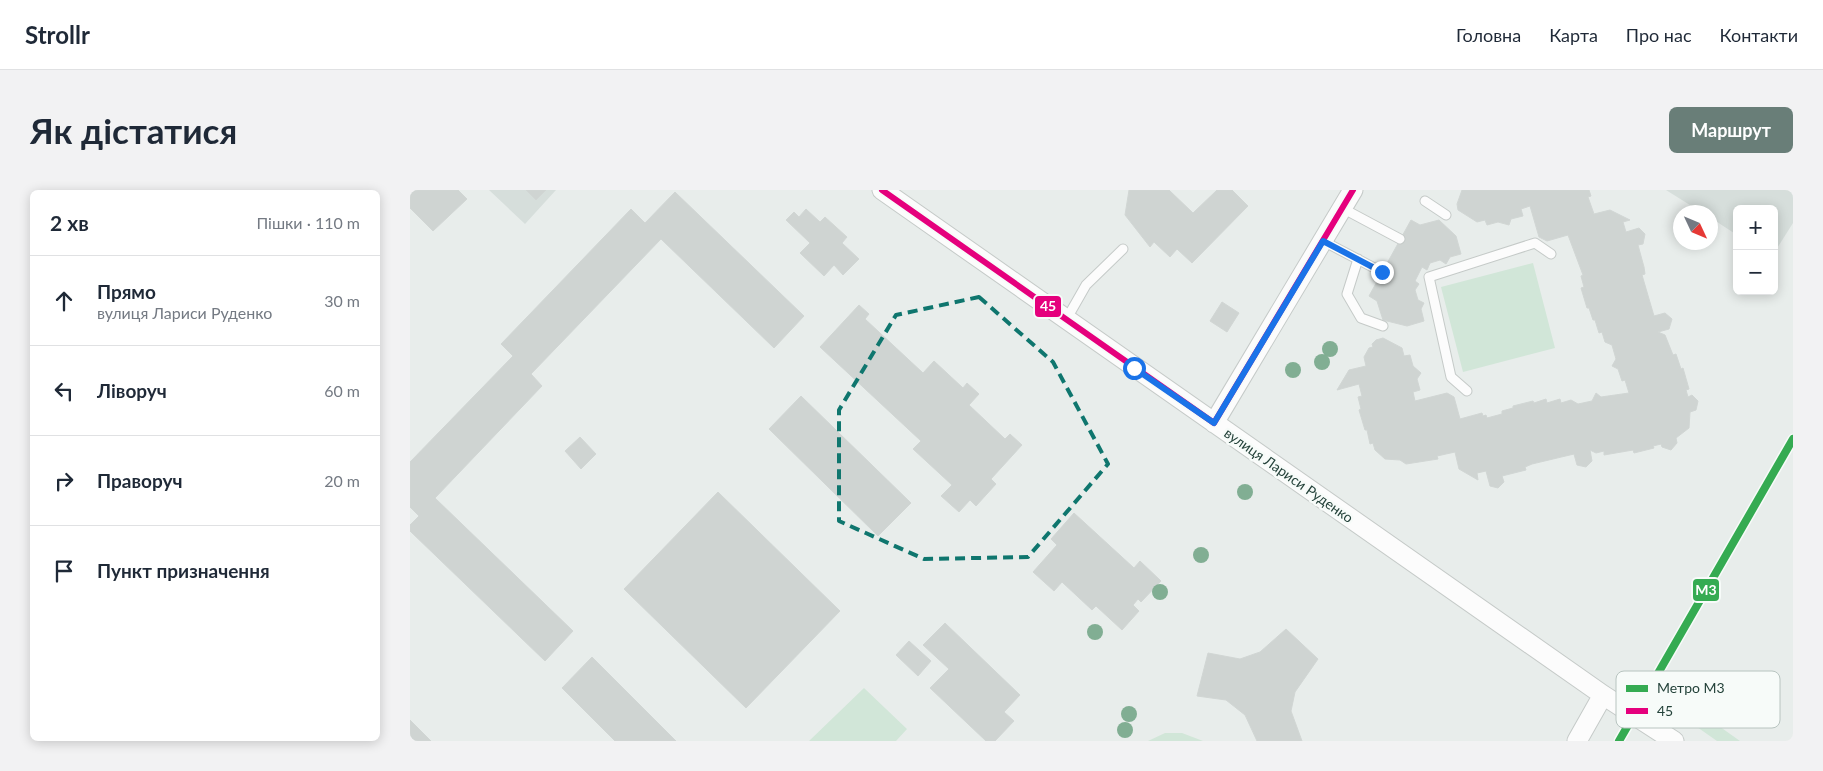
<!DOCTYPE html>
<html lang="uk">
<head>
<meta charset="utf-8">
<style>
	:root { --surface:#fff; --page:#f2f2f3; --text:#1f2937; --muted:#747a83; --line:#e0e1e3; --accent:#697e78 }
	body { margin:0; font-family:Lato,sans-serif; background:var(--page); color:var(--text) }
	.controls { position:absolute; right:15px; top:15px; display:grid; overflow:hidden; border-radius:8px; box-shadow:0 2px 12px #0003 }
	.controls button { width:45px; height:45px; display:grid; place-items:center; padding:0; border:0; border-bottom:1px solid var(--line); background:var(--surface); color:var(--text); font:25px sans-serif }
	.compass { position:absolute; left:1263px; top:15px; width:45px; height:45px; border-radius:50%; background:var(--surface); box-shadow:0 2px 12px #0003; rotate:134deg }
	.stop { position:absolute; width:15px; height:15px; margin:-11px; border:4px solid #1a73e8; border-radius:50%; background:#fff }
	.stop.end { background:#1a73e8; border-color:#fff; box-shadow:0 1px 5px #0008 }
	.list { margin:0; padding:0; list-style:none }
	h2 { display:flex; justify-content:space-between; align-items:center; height:65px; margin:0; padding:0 20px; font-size:21px }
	h2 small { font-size:16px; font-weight:400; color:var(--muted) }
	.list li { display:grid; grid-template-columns:32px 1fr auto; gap:15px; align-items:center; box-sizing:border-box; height:90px; padding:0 20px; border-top:1px solid var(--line) }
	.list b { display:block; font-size:19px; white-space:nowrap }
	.list p { margin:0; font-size:16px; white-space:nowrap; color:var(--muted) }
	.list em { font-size:16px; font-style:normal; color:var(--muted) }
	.icon { flex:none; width:28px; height:28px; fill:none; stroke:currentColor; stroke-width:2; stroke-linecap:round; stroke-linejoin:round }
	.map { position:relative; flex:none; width:1383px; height:551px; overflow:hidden; border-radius:8px }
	header { display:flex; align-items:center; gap:30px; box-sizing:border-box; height:70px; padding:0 25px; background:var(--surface); border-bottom:1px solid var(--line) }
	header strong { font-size:24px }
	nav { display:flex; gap:28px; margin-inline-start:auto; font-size:18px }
	.intro { display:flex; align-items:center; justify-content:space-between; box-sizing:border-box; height:120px; padding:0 30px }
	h1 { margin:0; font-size:35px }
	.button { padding:12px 22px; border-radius:8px; background:var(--accent); color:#fff; font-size:18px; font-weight:700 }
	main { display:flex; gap:30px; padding:0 30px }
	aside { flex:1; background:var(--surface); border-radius:8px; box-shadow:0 2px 12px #0003 }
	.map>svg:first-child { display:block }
	.built { fill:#d6dedb }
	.green { fill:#d1e6d8 }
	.building { fill:#cfd4d2; stroke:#d1d6d4 }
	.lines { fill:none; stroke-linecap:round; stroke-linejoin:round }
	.service-casing { stroke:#c5cac8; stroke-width:11 }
	.minor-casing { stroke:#c5cac8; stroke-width:21 }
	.service { stroke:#fcfcfc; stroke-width:9 }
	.minor { stroke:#fcfcfc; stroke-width:19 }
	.bus-1-casing { stroke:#f7fbf9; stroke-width:10 }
	.bus-1 { stroke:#e5007d; stroke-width:6 }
	.metro-1-casing { stroke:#f7fbf9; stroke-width:11 }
	.metro-1 { stroke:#35ab52; stroke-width:8 }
	.tree { fill:#81ae93 }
	.route { stroke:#1a73e8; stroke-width:6 }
	.marked { fill:none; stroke:#0f766e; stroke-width:4; stroke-dasharray:10 6; stroke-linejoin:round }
	.labels { text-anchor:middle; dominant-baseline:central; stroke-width:5; stroke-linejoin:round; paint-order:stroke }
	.street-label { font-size:14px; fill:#24423a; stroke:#f7fbf9 }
	.key { fill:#f7fbf9; stroke:#b8c4c0; stroke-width:1 }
	.key-label { font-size:14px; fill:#24423a }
	.line-badge { stroke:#f7fbf9; stroke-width:2 }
	.badge-label { font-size:14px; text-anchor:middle; font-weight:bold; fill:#fff }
</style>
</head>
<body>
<header>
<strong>Strollr</strong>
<nav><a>Головна</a><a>Карта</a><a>Про нас</a><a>Контакти</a></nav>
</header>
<div class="intro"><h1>Як дістатися</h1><a class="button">Маршрут</a></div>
<main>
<aside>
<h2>2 хв<small>Пішки · 110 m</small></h2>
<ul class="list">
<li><svg class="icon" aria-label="ahead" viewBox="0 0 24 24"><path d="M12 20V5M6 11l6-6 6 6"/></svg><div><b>Прямо</b><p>вулиця Лариси Руденко</p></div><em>30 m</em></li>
<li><svg class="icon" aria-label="left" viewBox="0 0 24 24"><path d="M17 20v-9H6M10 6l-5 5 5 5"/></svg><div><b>Ліворуч</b></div><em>60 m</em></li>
<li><svg class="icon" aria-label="right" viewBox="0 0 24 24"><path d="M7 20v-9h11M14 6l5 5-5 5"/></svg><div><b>Праворуч</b></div><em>20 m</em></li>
<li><svg class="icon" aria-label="arrive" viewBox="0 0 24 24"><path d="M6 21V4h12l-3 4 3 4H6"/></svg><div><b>Пункт призначення</b></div></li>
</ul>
</aside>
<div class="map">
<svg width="1383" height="551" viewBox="0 0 1383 551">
	<rect width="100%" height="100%" fill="#e8edeb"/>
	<!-- built -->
	<path class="built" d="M79 0H146L115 34Z
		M1256 0H1383V33L1364 63V19H1327V45L1301 28 1300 22H1291Z"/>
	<!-- green -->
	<path class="green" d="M1123 73 1145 158 1053 182 1031 97Z
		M1247 492 1330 551H1307L1287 537 1249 510 1245 500Z
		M454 498 497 539 486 551H399Z
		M755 543H772L793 551H738Z"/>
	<!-- building -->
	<path class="building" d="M0 0H48L57 9 23 41 0 18Z
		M116 0H136L126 10Z
		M719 0H759L783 23 807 0H822L838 16 782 73 767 59 760 67 744 52 740 57 715 25Z
		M1052 0H1179L1181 6 1178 7 1184 24 1200 20 1220 30 1213 32 1216 42 1229 38 1235 44 1233 54 1228 55 1234 77 1235 84 1232 85 1244 126 1255 123 1262 129 1259 139 1248 142 1255 145 1263 165 1266 164 1271 179 1273 178 1279 199 1276 200 1278 207 1282 205 1288 211 1286 220 1280 222 1279 238 1266 248 1267 253 1261 260 1252 257 1251 254 1243 256 1244 258 1224 263 1223 260 1194 265V261L1186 263 1180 260 1182 271 1176 277 1167 275 1164 264 1122 274 1115 277 1116 280 1092 286 1094 292 1088 298 1080 296 1076 281 1067 283 1068 290 1049 279 1045 262 1027 266 1028 269 996 274 990 270 975 269 965 260 963 253 960 254 957 240H955L949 220 951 219 948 207 952 206 949 194 927 200 939 180 956 176 954 167 959 158 963 157 962 154 966 150 973 148 992 158 994 166 1000 165 1003 176 1011 183 1007 189 1010 200 1003 202 1005 211 1037 203 1044 207 1050 229 1072 223 1073 226 1076 225 1077 228 1092 224V221L1103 218V216L1123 211 1124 213 1136 209 1137 213 1150 209 1151 213 1161 210 1168 214 1182 211 1186 203 1191 207 1219 203 1215 190 1212 191 1208 179 1202 176 1206 169 1202 155 1195 152 1192 142 1189 143 1185 130H1183L1179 118H1177L1171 98 1174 97 1171 86 1173 85 1158 45 1137 51 1129 47 1120 16 1111 19 1113 26 1101 29 1099 35 1088 32 1077 35 1075 30 1067 32 1048 20 1047 14Z
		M265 2 394 126 364 158 251 49 121 184 132 196 25 308 163 441 135 471 0 341V335L9 326 0 317V272L103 166 91 154 221 19 235 33Z
		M396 19 410 32 415 27 437 47 432 53 449 69 433 85 424 75 414 86 390 63 400 53 376 30 384 22 389 27Z
		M1001 30 1010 35 1029 30 1046 46 1051 64 1040 67 1036 74 1030 70 1020 73 1017 80 1012 77 1005 91 1009 94 1005 100 1008 110 1014 113 1011 119 1014 131 997 136 973 130 967 111 959 106Z
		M812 112 829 123 817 142 800 131Z
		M449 115 459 124 455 129 513 183 524 171 553 198 557 193 569 204 559 215 595 249 600 244 612 255 581 289 586 294 566 316 560 310 549 322 531 306 542 295 503 259 511 251 410 157Z
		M391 206 501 313 468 346 359 239Z
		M170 247 186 264 171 279 155 261Z
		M308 302 430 421 336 518 214 399Z
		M664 323 724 378 730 371 751 391 731 412 728 409 723 415 729 421 712 440 686 416 682 420 652 392 644 401 623 382 647 355 641 349Z
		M535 433 610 505 594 522 604 531 585 551H576L520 498 539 479 513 455Z
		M876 439 908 469 885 502 881 521 892 551H847L835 525 816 510 787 506 798 463 830 469 850 462Z
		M499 451 521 471 508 486 486 465Z
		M182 467 266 551H205L152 498Z
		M0 530 21 551H0Z"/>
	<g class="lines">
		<defs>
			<path id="service" d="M1015 11 1036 25
				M932 18 990 49
				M913 51 972 82
				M948 69 937 104 951 128 973 136
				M656 130 676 95 713 59
				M1057 201 1041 187 1019 87 1125 53 1141 64"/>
			<path id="minor" d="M472 0 1193 505 1264 551
				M804 233 943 0
				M1167 551 1193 505"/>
		</defs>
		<!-- service casing -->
		<use href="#service" class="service-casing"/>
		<!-- minor casing -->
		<use href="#minor" class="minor-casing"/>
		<!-- service -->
		<use href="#service" class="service"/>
		<!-- minor -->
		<use href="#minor" class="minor"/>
		<defs>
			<path id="bus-1" d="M472 0 804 233
				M804 233 943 0"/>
		</defs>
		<!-- bus-1 casing -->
		<use href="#bus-1" class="bus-1-casing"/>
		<!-- bus-1 -->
		<use href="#bus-1" class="bus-1"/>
		<defs>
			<path id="metro-1" d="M1209 551 1383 249"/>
		</defs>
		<!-- metro-1 casing -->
		<use href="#metro-1" class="metro-1-casing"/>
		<!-- metro-1 -->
		<use href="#metro-1" class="metro-1"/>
	</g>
	<!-- trees -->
	<g class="tree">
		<circle cx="920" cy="159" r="8"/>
		<circle cx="912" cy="172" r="8"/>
		<circle cx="883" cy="180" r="8"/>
		<circle cx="835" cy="302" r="8"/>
		<circle cx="791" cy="365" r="8"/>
		<circle cx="750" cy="402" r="8"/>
		<circle cx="685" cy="442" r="8"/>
		<circle cx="719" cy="524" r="8"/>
		<circle cx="715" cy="540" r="8"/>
	</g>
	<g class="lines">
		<!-- route -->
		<path class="route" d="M724 178 804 233 913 51 972 82"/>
	</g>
	<!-- marked area -->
	<path class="marked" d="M569 107 643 172 698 274 618 367 514 369 429 331V220L486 125Z"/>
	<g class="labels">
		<!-- street labels -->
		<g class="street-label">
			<text transform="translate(879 285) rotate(35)">вулиця Лариси Руденко</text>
		</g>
	</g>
	<!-- legend -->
	<rect x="1206" y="481" width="164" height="57" rx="8" class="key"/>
	<rect x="1216" y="495" width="22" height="7" fill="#35ab52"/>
	<rect x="1216" y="518" width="22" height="6" fill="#e5007d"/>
	<g class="key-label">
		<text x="1247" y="503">Метро M3</text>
		<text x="1247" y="526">45</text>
	</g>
	<g class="line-badge">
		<rect x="624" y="105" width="28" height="23" rx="5" fill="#e5007d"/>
		<rect x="1282" y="388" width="28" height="24" rx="5" fill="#35ab52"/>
	</g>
	<g class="badge-label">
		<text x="638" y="121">45</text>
		<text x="1296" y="405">M3</text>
	</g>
</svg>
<div class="controls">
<button>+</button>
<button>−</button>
</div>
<svg class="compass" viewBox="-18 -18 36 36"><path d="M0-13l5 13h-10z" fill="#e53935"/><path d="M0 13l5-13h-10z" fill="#747a83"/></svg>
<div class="stop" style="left:724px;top:178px"></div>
<div class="stop end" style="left:972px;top:82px"></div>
</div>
</main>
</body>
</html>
